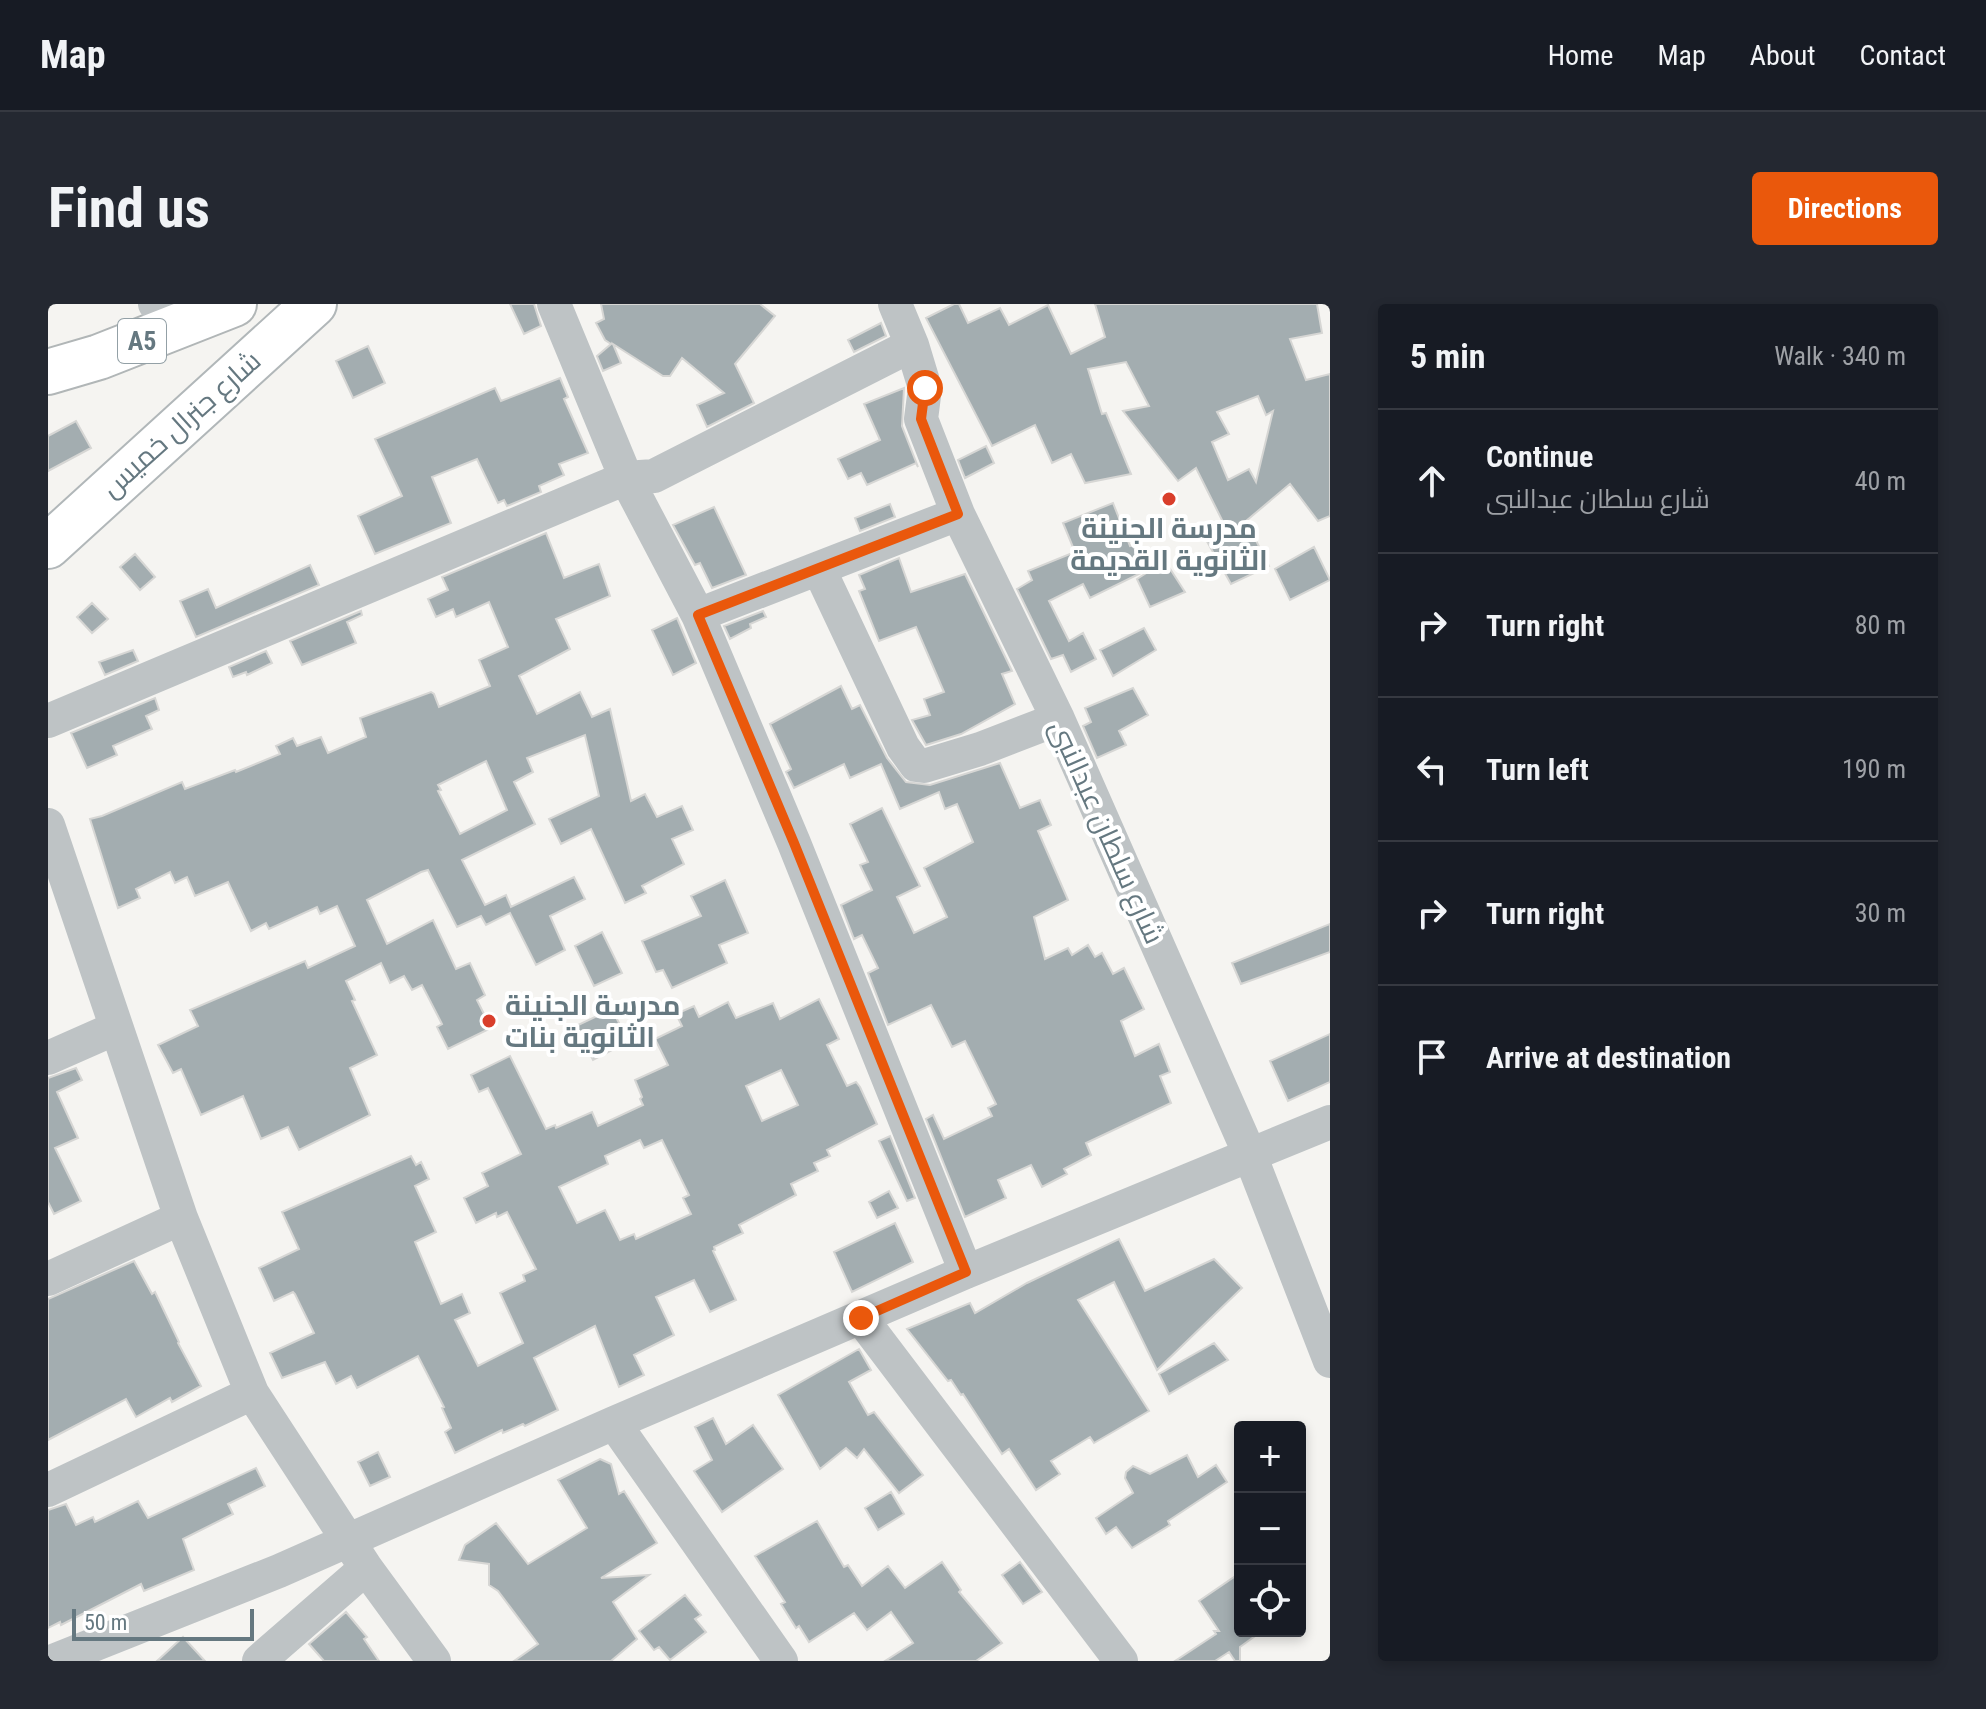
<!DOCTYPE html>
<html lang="en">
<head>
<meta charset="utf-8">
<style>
	:root { --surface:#171b24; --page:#242831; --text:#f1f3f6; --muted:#9ea1a6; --line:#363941; --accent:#ea580c }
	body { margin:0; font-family:"Roboto Condensed",Cairo,sans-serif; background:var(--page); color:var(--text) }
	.controls { position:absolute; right:24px; bottom:24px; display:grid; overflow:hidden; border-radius:8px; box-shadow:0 4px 12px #0003 }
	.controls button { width:72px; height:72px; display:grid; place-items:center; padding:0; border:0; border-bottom:2px solid var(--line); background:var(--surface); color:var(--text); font:40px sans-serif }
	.scale { position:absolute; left:24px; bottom:20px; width:182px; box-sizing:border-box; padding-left:8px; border:4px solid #657880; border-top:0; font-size:22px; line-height:28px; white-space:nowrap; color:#657880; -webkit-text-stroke:6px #fff; paint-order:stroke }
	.stop { position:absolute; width:24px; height:24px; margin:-18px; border:6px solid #ea580c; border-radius:50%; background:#fff }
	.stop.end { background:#ea580c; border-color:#fff; box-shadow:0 2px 8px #0008 }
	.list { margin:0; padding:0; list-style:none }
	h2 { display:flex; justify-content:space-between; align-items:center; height:104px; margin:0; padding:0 32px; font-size:34px }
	h2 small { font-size:26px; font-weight:400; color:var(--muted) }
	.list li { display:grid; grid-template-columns:52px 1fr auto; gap:24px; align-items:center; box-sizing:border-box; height:144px; padding:0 32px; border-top:2px solid var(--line) }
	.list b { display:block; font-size:30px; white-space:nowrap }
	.list p { margin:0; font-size:26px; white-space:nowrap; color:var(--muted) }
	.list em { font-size:26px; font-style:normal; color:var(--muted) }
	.icon { flex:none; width:44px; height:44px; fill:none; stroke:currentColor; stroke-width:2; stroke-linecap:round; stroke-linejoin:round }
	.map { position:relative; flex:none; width:1282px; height:1357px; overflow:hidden; border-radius:8px }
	header { display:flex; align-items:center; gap:48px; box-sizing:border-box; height:112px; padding:0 40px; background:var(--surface); border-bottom:2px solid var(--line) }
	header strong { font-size:38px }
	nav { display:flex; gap:44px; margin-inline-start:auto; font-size:28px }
	.intro { display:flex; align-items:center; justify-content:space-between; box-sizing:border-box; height:192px; padding:0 48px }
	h1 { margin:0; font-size:56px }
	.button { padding:20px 36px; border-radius:8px; background:var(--accent); color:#fff; font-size:28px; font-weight:700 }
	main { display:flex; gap:48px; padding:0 48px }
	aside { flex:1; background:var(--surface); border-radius:8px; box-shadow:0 4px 12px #0003 }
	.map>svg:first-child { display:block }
	.building { fill:#a3adb0; stroke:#d6d6d4; stroke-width:2; fill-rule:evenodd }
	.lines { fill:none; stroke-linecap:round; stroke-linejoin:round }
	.major-casing { stroke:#b1b7b9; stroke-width:48 }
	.highway-casing { stroke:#b1b6b7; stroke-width:48 }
	.minor { stroke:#bec3c5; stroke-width:34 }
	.major { stroke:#fff; stroke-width:44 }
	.highway { stroke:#fff; stroke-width:44 }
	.route { stroke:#ea580c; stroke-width:10 }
	.poi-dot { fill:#d93f2c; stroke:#fff; stroke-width:3 }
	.labels { text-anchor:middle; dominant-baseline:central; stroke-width:8; stroke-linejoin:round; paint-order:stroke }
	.shield { fill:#fff; stroke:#93a0a6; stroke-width:2 }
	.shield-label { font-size:26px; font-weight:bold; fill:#657880 }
	.street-label { font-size:28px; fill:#657880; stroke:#fff }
	.poi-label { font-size:28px; font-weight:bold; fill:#657880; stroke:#fff }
</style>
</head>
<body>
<header>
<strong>Map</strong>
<nav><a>Home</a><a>Map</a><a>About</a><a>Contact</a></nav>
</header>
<div class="intro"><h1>Find us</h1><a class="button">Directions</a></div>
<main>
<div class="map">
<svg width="1282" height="1357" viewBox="0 0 1282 1357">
	<rect width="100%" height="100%" fill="#f5f4f1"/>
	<!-- building -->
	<path class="building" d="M462 0H486L493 22 476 30Z
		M553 0H712L727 12 687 60 706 99 659 123 649 101 676 89 634 54 622 72H615L565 40 573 59 555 67 549 52 563 40 557 36 548 19 556 15Z
		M906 0H911L920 19 952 4 961 21 1000 1 1023 50 1057 33 1047 0H1269L1274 29 1242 35 1258 76 1282 70V212L1270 217 1242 180 1198 217 1221 262 1183 280 1156 232 1176 220 1148 164 1130 177 1075 107 1101 102 1078 58 1040 65 1054 110 1058 109 1083 170 1037 179 1023 150 1004 159 987 121 944 142 878 14ZM1210 92 1218 111 1225 107 1208 178 1201 165 1180 176 1164 138 1181 130 1169 108Z
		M833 19 838 32 806 48 800 36Z
		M320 42 337 79 305 94 288 57Z
		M512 74 520 93 516 95 540 149 511 160 516 171 491 182 493 188 459 202 456 196 450 199 429 155 384 173 403 219 327 250 310 212 354 192 327 135 447 84 453 97Z
		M856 84 854 122 870 163 868 159 819 181 813 169 800 175 790 155 832 136 816 100Z
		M28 117 43 144 0 167V132Z
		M938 142 946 159 917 174 910 156Z
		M1065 199 1082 242 1085 241 1097 267 1042 294 1035 280 1001 297 1021 337 1035 329 1048 355 1023 368 1015 351 1003 355 969 285 984 276 980 267 1027 248 1015 219Z
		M842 200 847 213 812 227 807 214Z
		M666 203 698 271 664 284 652 259 647 261 625 221Z
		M498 229 516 274 551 260 562 292 508 315 522 345 471 372 489 410 532 388 544 413 562 405 583 497 597 490 609 513 634 502 645 526 624 535 636 560 594 582 598 589 577 599 543 525 513 540 501 515 551 492 537 431 479 454 485 468 466 478 487 520 414 556 437 601 458 591 463 603 526 573 537 595 502 612 517 646 488 661 462 609 438 621 433 612 409 623 380 566 373 568 319 596 339 640 385 616 408 665 422 659 437 691 429 696 443 724 400 745 389 723 394 720 374 681 364 686 356 672 342 679 333 659 298 677 307 696 304 697 329 751 302 764 322 811 251 846 240 823 213 835 195 792 153 811 133 765 125 769 110 741 150 722 142 706 257 657 260 664 307 642 289 602 272 610 269 603 221 625 218 619 203 627 180 578 147 592 139 573 127 579 122 568 88 585 92 594 70 604 42 515 54 512 134 478 137 485 187 466 188 468 232 450 228 442 245 434 249 442 273 433 280 449 318 433 312 414 383 388 386 390 391 403 442 382 431 356 460 343 441 298 408 313 405 305 388 313 380 295 400 286 394 273ZM438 457 459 506 412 530 390 487 393 486 390 481Z
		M1266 243 1282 276 1242 296 1227 265Z
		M87 250 107 273 92 286 72 263Z
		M851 254 863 288 917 270 964 367 954 370 967 400 913 430 878 441 864 416 882 411 876 395 896 388 868 323 831 337 811 287 817 285 811 271Z
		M1117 257 1137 288 1102 303 1089 275Z
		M262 261 271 281 148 333 132 297 160 285 168 304Z
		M44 299 60 315 44 329 29 313Z
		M313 307 314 311 299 318 308 339 254 361 242 337Z
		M715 307 718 313 702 320 703 324 682 335 676 322Z
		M629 314 648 359 625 371 604 326Z
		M1096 324 1108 346 1065 372 1052 346Z
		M85 346 90 357 57 371 51 358Z
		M218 347 224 359 199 371 198 368 185 373 181 363Z
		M793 382 804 405 812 401 839 454 858 478 882 481 952 459 972 504 992 496 1003 521 990 527 1020 596 986 613 997 655 1020 644 1024 651 1040 641 1047 653 1054 649 1065 670 1076 664 1096 705 1073 717 1087 752 1111 740 1122 768 1112 772 1123 799 1038 839 1043 851 1016 865 1019 870 994 883 983 861 950 876 958 894 917 913 878 815 885 811 896 835 944 812 940 804 948 800 917 737 904 743 883 701 840 721 820 669 830 664 814 631 806 635 793 601 824 586 812 561 820 558 802 520 834 504 872 582 849 593 866 629 899 613 876 564 925 538 909 500 897 505 891 488 852 505 833 460 802 474 796 460 746 484 738 468 743 465 722 420Z
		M1085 384 1100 411 1071 427 1078 441 1049 454 1035 422 1043 418 1037 404Z
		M107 394 111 406 98 412 104 425 65 442 69 451 39 464 23 429Z
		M677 576 700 629 671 641 679 659 624 684 615 666 608 668 594 637 653 612 643 592Z
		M1282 620V648L1193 680 1184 659Z
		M554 628 574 669 546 682 527 642Z
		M771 695 791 735 779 741 799 782 808 778 812 783 829 820 779 846 782 852 766 859 770 867 743 880 748 891 691 921 695 929 666 943 667 946 665 947 688 996 662 1008 646 976 608 993 626 1031 586 1051 596 1071 571 1083 547 1022 486 1054 510 1106 477 1122 475 1120 455 1129 454 1126 407 1149 397 1128 403 1124 394 1104 396 1103 370 1052 309 1084 303 1072 288 1080 277 1058 234 1074 222 1049 266 1029 247 990 245 988 226 997 211 964 251 945 234 908 363 852 368 861 373 858 381 875 367 882 388 928 367 938 393 1000 414 990 422 1009 407 1016 430 1062 475 1039 452 989 477 977 475 971 488 965 459 908 449 913 448 909 428 919 416 894 440 882 434 869 473 850 440 784 431 788 423 771 462 752 498 825 507 821 508 824 544 808 550 822 595 801 592 795 594 793 587 776 620 761 607 735 634 722 628 710 646 702 651 713 680 698 688 714 725 699 732 715ZM733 766 750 801 714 817 698 782ZM592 836 596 844 614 836 641 891 635 894 643 910 588 935 586 930 572 936 557 906 529 919 511 883 560 860 557 852Z
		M564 705 578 733 566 739 568 744 545 756 528 722Z
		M1282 730V778L1240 797 1222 757Z
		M28 764 34 776 9 788 30 834 7 844 33 897 6 910 0 898V774Z
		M842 832 867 894 859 897 831 837Z
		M841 887 850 904 829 914 821 898Z
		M847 919 865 958 804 988 786 948Z
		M1071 935 1097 987 1166 955 1194 984 1109 1066 1066 978 1030 996 1101 1107 1046 1139 1042 1133 1003 1157 1012 1170 988 1186 961 1145 954 1150 915 1090 913 1091 903 1076 900 1077 859 1025 922 999 927 1009 979 979Z
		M86 957 104 990 107 988 131 1038 130 1039 153 1082 124 1098 122 1094 88 1113 78 1095 0 1136V995Z
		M1166 1039 1180 1056 1121 1090 1111 1070Z
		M811 1045 823 1066 801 1078 820 1111 826 1108 875 1171 851 1189 816 1145 809 1154 798 1144 772 1165 730 1091Z
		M665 1114 678 1140 705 1121 735 1165 674 1208 646 1167 664 1156 647 1123Z
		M330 1148 342 1173 322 1182 310 1158Z
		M1139 1151 1150 1173 1168 1161 1179 1178 1120 1217 1122 1221 1084 1244 1068 1223 1058 1230 1048 1214 1085 1189 1077 1174 1078 1168 1085 1162 1102 1170Z
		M552 1155 563 1160 571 1190 576 1187 609 1239 553 1274 601 1271 565 1298 589 1335 563 1357H466L490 1340 450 1287 441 1281V1260L411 1256 417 1241 448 1219 480 1260 539 1224 510 1176Z
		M208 1164 217 1182 180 1200 185 1210 135 1235 146 1266 96 1287 93 1280 13 1321 12 1318 0 1324V1206L18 1200 28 1221 45 1213 47 1218 90 1197 100 1214Z
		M843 1188 856 1210 830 1226 817 1204Z
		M769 1217 796 1263 800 1261 814 1282 840 1262 857 1284 894 1258 913 1286 911 1288 954 1339 928 1357H837L865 1339 843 1308 819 1326 806 1309 761 1338 751 1322 748 1324 733 1300 737 1298 707 1252Z
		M972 1258 994 1288 975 1300 954 1271Z
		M1192 1269V1327H1214L1192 1343V1357H1187L1181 1348 1167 1357H1127L1168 1330 1166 1327H1171L1151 1297Z
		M637 1291 653 1311 647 1315 658 1328 622 1356 611 1343 606 1346 591 1327Z
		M298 1308 319 1333 316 1335 331 1357H276L261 1340Z
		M135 1333 157 1357H109Z"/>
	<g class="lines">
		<defs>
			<path id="major" d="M0 242 266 0"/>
			<path id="highway" d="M0 68 51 53 186 0"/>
		</defs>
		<!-- major casing -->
		<use href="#major" class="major-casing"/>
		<!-- highway casing -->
		<use href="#highway" class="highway-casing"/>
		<!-- minor -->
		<path class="minor" d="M107 0 134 22
			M506 0 578 174 650 311 746 539 918 968
			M847 0 864 41 877 84 873 115 910 210 1010 415 1202 851 1282 1057
			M771 265 855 443 868 461 876 462 932 445 1010 415
			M650 311 910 210
			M0 417 578 174 606 172 864 41
			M0 521 133 914 204 1089 318 1264 386 1357
			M0 754 68 724
			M0 975 133 914
			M813 1014 1073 1357
			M566 1119 733 1357
			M0 1186 204 1089
			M5 1357 231 1267 566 1119 918 968 1282 818
			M211 1357 318 1264"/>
		<!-- major -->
		<use href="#major" class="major"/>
		<!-- highway -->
		<use href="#highway" class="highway"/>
	</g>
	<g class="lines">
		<!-- route -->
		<path class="route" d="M813 1014 918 968 746 539 650 311 910 210 873 115 877 84"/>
	</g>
	<!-- markers -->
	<g class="poi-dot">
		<circle cx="1121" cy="195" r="8"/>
		<circle cx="441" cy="717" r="8"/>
	</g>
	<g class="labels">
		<!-- shield labels -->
		<rect class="shield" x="70" y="15" width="48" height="44" rx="6"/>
		<g class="shield-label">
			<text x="94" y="37">A5</text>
		</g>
		<!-- street labels -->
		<g class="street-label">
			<text transform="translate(133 120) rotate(-42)">شارع جنرال خميس</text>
			<text transform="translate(1059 528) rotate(66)">شارع سلطان عبدالنبى</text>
		</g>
		<!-- poi labels -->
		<g class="poi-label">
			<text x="1121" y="224">مدرسة الجنينة<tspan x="1121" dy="32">الثانوية القديمة</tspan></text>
			<text x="457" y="701" text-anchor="start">مدرسة الجنينة<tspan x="457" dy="32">الثانوية بنات</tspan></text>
		</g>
	</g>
</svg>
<div class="controls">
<button>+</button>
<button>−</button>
<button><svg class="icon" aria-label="locate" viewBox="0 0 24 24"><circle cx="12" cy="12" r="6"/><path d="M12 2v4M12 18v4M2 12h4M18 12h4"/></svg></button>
</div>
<div class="scale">50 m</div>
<div class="stop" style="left:877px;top:84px"></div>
<div class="stop end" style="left:813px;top:1014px"></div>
</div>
<aside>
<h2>5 min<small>Walk · 340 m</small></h2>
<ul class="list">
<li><svg class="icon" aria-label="ahead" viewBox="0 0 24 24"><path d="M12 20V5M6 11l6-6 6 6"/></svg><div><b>Continue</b><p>شارع سلطان عبدالنبى</p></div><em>40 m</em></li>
<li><svg class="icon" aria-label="right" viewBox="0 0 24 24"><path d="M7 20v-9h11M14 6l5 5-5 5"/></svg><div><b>Turn right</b></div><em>80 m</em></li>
<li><svg class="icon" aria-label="left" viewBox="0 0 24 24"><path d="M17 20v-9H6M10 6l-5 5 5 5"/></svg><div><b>Turn left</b></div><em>190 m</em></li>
<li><svg class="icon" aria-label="right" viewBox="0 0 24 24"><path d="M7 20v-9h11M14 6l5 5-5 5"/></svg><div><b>Turn right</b></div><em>30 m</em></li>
<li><svg class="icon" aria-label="arrive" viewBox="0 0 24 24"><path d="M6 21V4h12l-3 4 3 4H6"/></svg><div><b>Arrive at destination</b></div></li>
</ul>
</aside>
</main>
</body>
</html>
